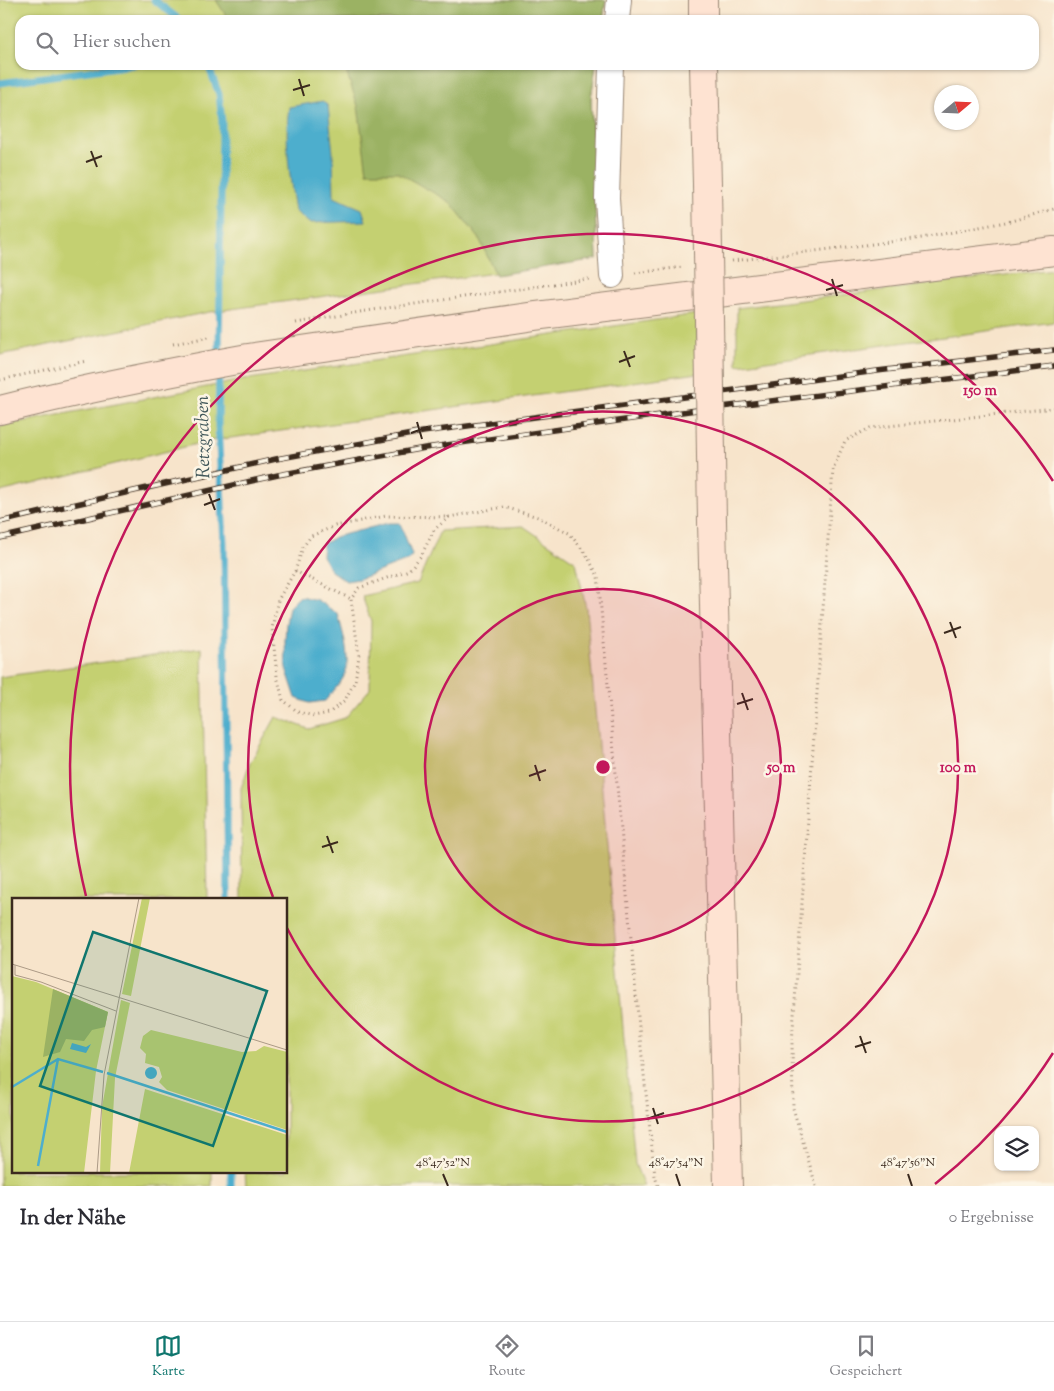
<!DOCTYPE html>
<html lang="de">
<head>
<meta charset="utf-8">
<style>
	:root { --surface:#fff; --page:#f2f2f3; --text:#2b2b33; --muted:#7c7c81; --line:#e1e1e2; --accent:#0f766e }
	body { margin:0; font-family:"Sorts Mill Goudy",serif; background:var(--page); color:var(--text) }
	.controls { position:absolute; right:15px; bottom:15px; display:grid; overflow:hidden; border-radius:10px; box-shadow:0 1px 4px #0004 }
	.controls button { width:45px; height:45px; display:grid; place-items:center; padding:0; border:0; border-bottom:1px solid var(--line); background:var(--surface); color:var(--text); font:25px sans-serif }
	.compass { position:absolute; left:934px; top:85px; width:45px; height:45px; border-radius:50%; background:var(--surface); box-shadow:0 1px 4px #0004; rotate:71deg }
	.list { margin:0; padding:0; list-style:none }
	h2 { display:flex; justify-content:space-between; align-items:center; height:65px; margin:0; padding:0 20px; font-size:21px }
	h2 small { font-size:16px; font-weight:400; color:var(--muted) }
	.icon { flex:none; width:28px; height:28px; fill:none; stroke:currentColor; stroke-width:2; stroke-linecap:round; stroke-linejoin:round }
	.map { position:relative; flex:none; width:1054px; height:1186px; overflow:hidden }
	.search { position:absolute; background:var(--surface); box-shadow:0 1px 4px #0004; left:15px; right:15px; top:15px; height:55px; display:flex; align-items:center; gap:12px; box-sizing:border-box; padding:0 18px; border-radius:15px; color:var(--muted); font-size:19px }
	.sheet { height:135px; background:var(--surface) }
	nav { display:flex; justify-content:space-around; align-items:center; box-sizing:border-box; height:70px; border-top:1px solid var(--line); background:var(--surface); font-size:14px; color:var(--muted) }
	nav a { display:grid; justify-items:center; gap:2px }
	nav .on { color:var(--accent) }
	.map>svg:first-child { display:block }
	.green { fill:#c4d071; stroke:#807d48 }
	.forest { fill:#9bb263; stroke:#6b6e40 }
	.water { fill:#4eaecd; stroke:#446c76 }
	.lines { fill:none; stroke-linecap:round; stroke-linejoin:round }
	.stream { stroke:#4eaecd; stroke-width:7 }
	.street-casing { stroke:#998774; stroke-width:26 }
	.secondary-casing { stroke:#998774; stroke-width:30 }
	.path { stroke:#998774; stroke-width:3; stroke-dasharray:1 4; stroke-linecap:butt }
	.street { stroke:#fff; stroke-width:24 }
	.secondary { stroke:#fee3d2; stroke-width:28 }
	.rail-casing { stroke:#3b2a1e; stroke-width:5.5 }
	.rail { stroke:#fcf5e5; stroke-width:4; stroke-dasharray:11; stroke-linecap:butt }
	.secondary-bridge-casing { stroke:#998774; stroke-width:30; stroke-linecap:butt }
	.secondary-bridge { stroke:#fee3d2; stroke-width:28 }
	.ticks { fill:none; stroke:#3b2a1e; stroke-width:2 }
	.ring { fill:none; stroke:#c2185b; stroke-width:2.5 }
	.labels { text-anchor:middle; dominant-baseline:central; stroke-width:5; stroke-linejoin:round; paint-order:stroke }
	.water-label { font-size:19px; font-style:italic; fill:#42585b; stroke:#fcf5e5 }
	.inset-river { fill:none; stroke:#4eaecd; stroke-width:2.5 }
	.inset-road { fill:none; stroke:#ac9a86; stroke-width:1 }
	.view { fill:#0f766e; fill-opacity:0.15; stroke:#0f766e; stroke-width:2.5 }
	.inset-edge { fill:none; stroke:#3b2a1e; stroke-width:2.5 }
	.ticks-label { font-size:12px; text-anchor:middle; fill:#3b2a1e; stroke:#fcf5e5; stroke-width:5; stroke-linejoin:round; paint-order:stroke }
	.centre { fill:#c2185b; stroke:#fcf5e5; stroke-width:2.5 }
	.ring-label { font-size:15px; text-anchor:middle; font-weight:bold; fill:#c2185b; stroke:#fcf5e5; stroke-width:5; stroke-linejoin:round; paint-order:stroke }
</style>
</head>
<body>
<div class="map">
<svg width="1054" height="1186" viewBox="0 0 1054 1186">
	<rect width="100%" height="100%" fill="#fcf5e5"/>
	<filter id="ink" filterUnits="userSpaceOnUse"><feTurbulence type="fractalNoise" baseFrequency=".02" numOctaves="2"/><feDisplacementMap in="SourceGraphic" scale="10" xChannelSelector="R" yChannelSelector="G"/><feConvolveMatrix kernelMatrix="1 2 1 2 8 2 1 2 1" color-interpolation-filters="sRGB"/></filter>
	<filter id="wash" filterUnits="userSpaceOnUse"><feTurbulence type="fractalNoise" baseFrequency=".0096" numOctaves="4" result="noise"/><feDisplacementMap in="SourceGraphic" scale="20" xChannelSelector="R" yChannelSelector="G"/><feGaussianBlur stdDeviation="1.12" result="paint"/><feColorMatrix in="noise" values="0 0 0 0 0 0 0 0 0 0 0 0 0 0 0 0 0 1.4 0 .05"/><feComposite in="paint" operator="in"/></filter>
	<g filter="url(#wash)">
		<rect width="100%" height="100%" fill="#f7e4cb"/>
		<!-- green -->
		<path class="green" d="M0 0H606L603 20H20V65H596L591 98 597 259 209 312 0 355Z
			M1054 269V322L737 365V308Z
			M697 314 698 373 209 441 0 492V426L5 425 249 379Z
			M523 526 576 562 586 608 635 1164 644 1186H246L245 1172H286V900H242L241 788 250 763 276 717 309 729 345 718 370 689 371 621 362 596 418 583 440 531Z
			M202 648 207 900H14V1172H212V1186H0V677Z"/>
		<!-- forest -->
		<path class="forest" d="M216 0H606L603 20H229Z
			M344 65H596L591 98 597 259 496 275 479 238 450 202 397 172H367L358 106Z"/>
		<!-- water -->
		<path class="water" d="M323 101 328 106 333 153 334 197 362 209 366 221 309 223 295 211C290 177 284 141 289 107Z
			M388 523H400L412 555 409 560 359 579 346 581 331 571 322 556 323 544 335 537Z
			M300 596 317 600 338 614C342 630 352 660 344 676 340 685 331 693 325 701L309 703 296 698 286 668 285 641 286 624 289 607Z"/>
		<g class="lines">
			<!-- stream -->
			<path class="stream" d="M154 0 180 20
				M208 65 219 94 222 122 219 358
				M0 83 133 65
				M219 368 218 425 224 543 228 900
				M231 1172V1186"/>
		</g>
	</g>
	<g filter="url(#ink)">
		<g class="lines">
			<defs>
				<path id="street" d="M617 20 619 0
					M611 65 607 198 612 276"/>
				<path id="secondary" d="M703 0V20
					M704 65 707 184
					M0 410C82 389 165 373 248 358L535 316 1054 251
					M712 522 728 1186"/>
			</defs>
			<!-- street casing -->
			<use href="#street" class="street-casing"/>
			<!-- secondary casing -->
			<use href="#secondary" class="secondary-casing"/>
			<!-- path -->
			<path class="path" d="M732 261 922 238 1011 221 1054 209
				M635 273 683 267
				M296 323 366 311 589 279
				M173 344 209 337
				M0 380 86 361
				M449 517 434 530 421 556 409 570 359 588 351 599 359 656 355 681 345 700 329 713 314 716 298 712 283 700 277 676 272 628 278 600 295 571 303 547 311 536 335 526 386 516 449 517 504 507 538 517 569 533 586 554 598 576 640 1038 655 1176 658 1186
				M295 571 351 599
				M816 1186 793 1108 792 1043 833 469 845 441 870 428 1054 408"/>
			<!-- street -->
			<use href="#street" class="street"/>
			<!-- secondary -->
			<use href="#secondary" class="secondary"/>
			<defs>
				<path id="rail" d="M0 522 63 507 276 459 423 432 877 371 1054 350
					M0 538 278 475 425 448 689 411 1054 366"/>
			</defs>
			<!-- rail casing -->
			<use href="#rail" class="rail-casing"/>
			<!-- rail -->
			<use href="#rail" class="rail"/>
			<defs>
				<path id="secondary-bridge" d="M707 184 712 522"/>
			</defs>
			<!-- secondary-bridge casing -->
			<use href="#secondary-bridge" class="secondary-bridge-casing"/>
			<!-- secondary-bridge -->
			<use href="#secondary-bridge" class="secondary-bridge"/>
		</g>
	</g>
	<!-- ticks -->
	<path class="ticks" d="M299 79 304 96M293 90 310 85M91 151 97 167M86 162 102 156M832 279 837 296M826 290 843 285M624 351 630 367M619 362 635 356M417 422 422 439M411 433 428 427M209 494 215 510M204 505 220 499M950 622 956 638M944 633 961 627M742 693 748 710M737 704 753 699M535 765 540 781M529 776 546 770M327 836 333 853M322 847 338 842M860 1036 866 1053M855 1047 871 1042M653 1108 658 1124M647 1119 664 1113M443 1174 448 1186M676 1174 680 1186M908 1174 912 1186"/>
	<!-- distance rings -->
	<circle cx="603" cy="767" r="178" fill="#c2185b" fill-opacity=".12"/>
	<g class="ring">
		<circle cx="603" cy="767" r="178"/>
		<path d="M273 897A355 355 0 1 1 287 928"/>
		<path d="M1053 1053A533 533 0 0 1 935 1184M86 896A533 533 0 0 1 1053 481"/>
	</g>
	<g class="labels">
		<!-- water labels -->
		<g class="water-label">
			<text transform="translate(204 437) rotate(-91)">Retzgraben</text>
		</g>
	</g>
	<!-- overview -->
	<g transform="translate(12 898)">
		<rect width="275" height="275" fill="#f7e4cb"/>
		<path d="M130 0H138L119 98 110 96ZM0 78 24 84 96 114 84 173 72 275H0ZM109 102 118 105 103 180 98 275H88L90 209ZM139 132 230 154 244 153 252 148 275 154V232L155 192 147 184 150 179 147 169 133 165 134 156 128 150 131 138ZM133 191 275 237V273L117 275Z" fill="#c4d071"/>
		<path d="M41 91 96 114 93 129 80 132 72 143 54 141 48 154 31 159Z" fill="#9bb263"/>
		<path d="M60 145 74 149 79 146 74 155 58 151ZM133 175a6 6 0 1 1 12 0a6 6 0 1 1-12 0Z" fill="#4eaecd"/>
		<path class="inset-river" d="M95 175 275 234M0 189 46 161 91 174M26 268 46 161"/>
		<path class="inset-road" d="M0 66 275 152M3 67V77L29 84 104 113M85 275 92 177 127 0"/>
		<path class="view" d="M81 34 255 93 201 248 28 188Z"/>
		<rect width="275" height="275" class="inset-edge"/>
	</g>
	<g class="ticks-label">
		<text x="443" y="1166">48°47'52"N</text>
		<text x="676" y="1166">48°47'54"N</text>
		<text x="908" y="1166">48°47'56"N</text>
	</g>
	<circle cx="603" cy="767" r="8" class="centre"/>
	<g class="ring-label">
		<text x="980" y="395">150 m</text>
		<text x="781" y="772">50 m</text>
		<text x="958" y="772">100 m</text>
	</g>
</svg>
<div class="controls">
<button><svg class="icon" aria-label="layers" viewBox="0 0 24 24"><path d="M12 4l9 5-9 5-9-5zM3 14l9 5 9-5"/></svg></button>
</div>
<svg class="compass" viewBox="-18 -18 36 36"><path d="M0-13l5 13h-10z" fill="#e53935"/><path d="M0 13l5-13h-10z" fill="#7c7c81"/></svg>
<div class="search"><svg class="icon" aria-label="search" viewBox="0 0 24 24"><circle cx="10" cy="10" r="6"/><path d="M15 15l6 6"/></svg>Hier suchen</div>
</div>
<section class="sheet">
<h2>In der Nähe<small>0 Ergebnisse</small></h2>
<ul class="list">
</ul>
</section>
<nav>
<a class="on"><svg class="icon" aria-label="map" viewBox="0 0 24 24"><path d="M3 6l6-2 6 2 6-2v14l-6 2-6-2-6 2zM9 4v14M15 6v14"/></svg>Karte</a>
<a><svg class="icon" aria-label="directions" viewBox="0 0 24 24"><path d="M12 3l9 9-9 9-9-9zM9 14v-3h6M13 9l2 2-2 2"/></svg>Route</a>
<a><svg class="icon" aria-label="saved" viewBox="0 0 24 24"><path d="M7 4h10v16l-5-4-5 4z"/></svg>Gespeichert</a>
</nav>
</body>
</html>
